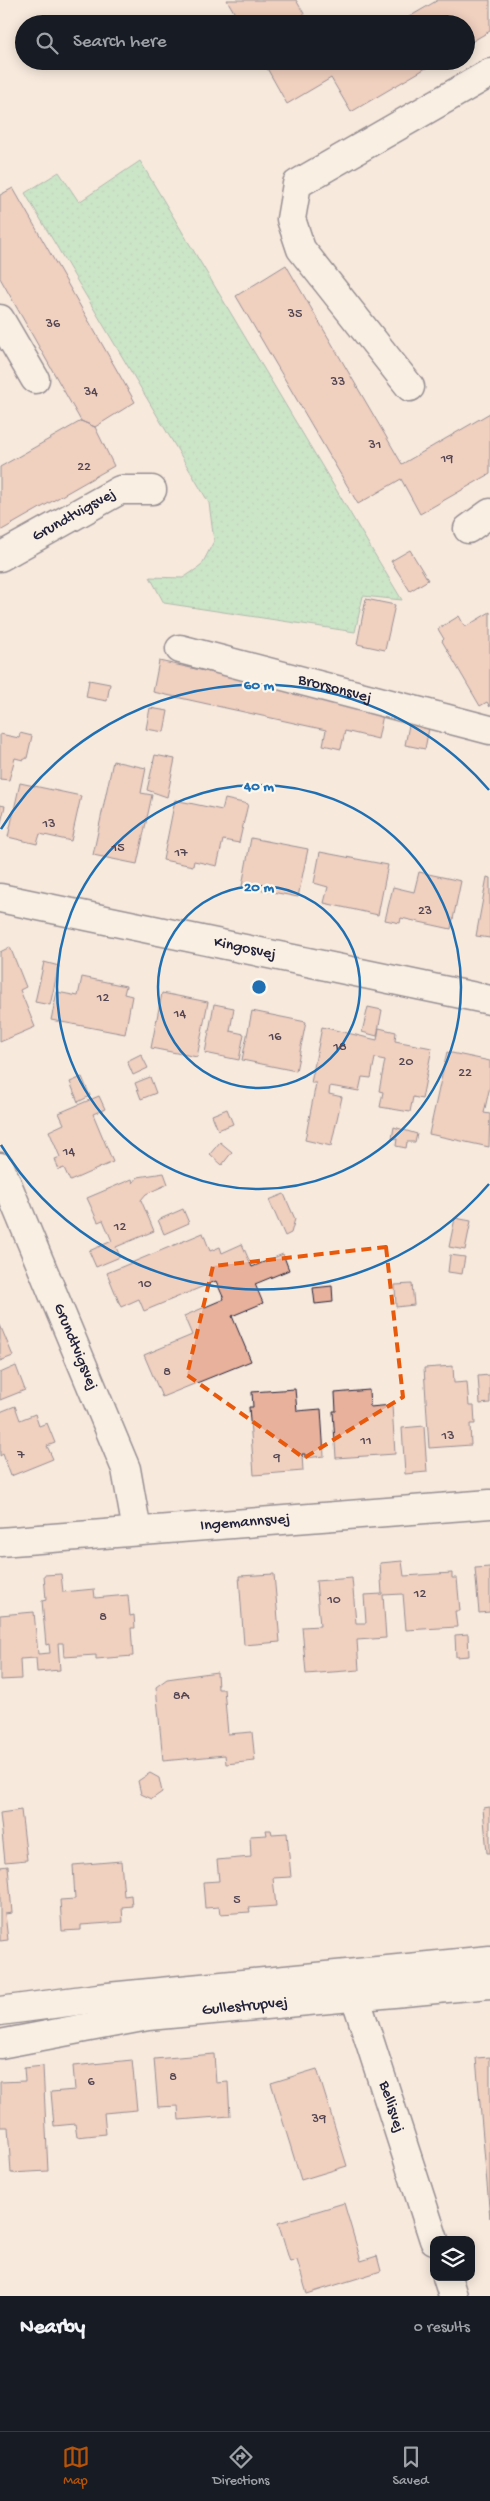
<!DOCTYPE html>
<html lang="en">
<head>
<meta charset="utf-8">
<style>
	:root { --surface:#171b24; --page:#242831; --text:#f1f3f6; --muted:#9ea1a6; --line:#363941; --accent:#b45309 }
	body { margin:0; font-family:"Gochi Hand",sans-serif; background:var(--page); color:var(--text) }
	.controls { position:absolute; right:15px; bottom:15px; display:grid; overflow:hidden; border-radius:10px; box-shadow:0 2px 12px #0003 }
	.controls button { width:45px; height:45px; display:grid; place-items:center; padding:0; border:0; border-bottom:1px solid var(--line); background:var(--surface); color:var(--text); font:25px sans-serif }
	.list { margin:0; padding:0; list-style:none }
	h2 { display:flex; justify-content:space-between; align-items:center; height:65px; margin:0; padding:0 20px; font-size:21px }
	h2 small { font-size:16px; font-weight:400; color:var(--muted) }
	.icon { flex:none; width:28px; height:28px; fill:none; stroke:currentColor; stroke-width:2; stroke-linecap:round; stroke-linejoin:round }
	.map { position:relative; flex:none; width:490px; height:2296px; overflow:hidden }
	.search { position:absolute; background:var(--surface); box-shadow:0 2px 12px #0003; left:15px; right:15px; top:15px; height:55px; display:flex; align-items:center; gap:12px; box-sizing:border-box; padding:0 18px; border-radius:28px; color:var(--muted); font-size:19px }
	.sheet { height:135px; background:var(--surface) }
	nav { display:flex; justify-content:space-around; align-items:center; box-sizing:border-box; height:70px; border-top:1px solid var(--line); background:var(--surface); font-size:14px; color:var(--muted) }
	nav a { display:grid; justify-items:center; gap:2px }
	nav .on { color:var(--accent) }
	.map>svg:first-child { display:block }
	.grass { fill:url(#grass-dots); stroke:#5c8074 }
	.building { fill:#e7b19c; stroke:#22223b }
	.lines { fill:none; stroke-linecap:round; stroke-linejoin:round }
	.minor-casing { stroke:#22223b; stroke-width:31 }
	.minor { stroke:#fbf7ec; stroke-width:28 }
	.marked { fill:none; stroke:#e8590c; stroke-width:4; stroke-dasharray:10 6; stroke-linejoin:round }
	.ring { fill:none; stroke:#1f6fb2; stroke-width:2.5 }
	.labels { text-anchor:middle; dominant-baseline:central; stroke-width:4.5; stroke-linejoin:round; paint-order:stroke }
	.number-label { font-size:14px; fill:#534653 }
	.street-label { font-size:16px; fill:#22223b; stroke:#fbf7ec }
	.centre { fill:#1f6fb2; stroke:#fbf7ec; stroke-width:2.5 }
	.ring-label { font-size:15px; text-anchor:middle; font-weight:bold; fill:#1f6fb2; stroke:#fbf7ec; stroke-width:4.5; stroke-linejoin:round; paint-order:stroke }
</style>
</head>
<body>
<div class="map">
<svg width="490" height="2296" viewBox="0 0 490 2296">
	<defs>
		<pattern id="grass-dots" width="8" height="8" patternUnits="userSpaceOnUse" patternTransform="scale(1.25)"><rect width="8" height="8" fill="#96dfae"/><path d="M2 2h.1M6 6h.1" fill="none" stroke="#81bf97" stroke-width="1.8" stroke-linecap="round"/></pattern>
	</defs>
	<rect width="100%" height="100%" fill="#f7e9dc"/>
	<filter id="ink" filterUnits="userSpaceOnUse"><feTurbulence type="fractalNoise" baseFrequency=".02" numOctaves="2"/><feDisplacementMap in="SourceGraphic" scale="10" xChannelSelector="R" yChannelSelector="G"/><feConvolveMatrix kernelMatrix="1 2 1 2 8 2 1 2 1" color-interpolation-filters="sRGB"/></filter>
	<g filter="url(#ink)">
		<!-- grass -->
		<path class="grass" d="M140 161 402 600 363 596 355 632 164 603 150 577 183 578 201 566 214 541 209 503 25 193 59 172 79 202Z"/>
		<!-- building -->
		<path class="building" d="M227 0H296L310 24H241Z
			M438 0H490V31L466 45V24H397Z
			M263 61 332 62 438 61 351 112 331 78 287 104Z
			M13 188 135 402 95 427 81 421 0 278V195Z
			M286 265 402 464 490 413V474L420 514 401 479 358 504 236 296Z
			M81 421 95 427 114 466 0 531V467Z
			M410 550 428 580 410 591 391 561Z
			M366 599 395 605 385 650 357 644Z
			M490 612V707L487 702 480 706 442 641 444 639 438 629 459 616 465 627Z
			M159 661 384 710 378 739 345 731 341 749 323 745 326 730 153 692Z
			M89 680 110 684 107 701 86 697Z
			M150 708 168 711 164 732 146 729Z
			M409 725 429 728 425 749 405 745Z
			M20 733 32 736 27 758 23 760 15 758 9 780 0 779V734L19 738Z
			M155 755 175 759 167 797 147 790Z
			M113 761 146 768 141 793 152 795 137 864 93 855Z
			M20 783 81 796 71 841 40 834 37 844 8 837Z
			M225 799 248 804 239 843 223 840 217 866 194 861 193 866 163 860 175 800 222 810Z
			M0 805 5 806 0 827Z
			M251 838 308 849 298 897 242 886Z
			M320 852 388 865 378 915 324 903 328 887 314 883Z
			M419 872 461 881 451 929 401 918 400 923 385 920 393 887 414 892Z
			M487 877 490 878V938L476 936Z
			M10 947 26 987 20 990 35 1027 0 1042V952Z
			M44 962 59 966 50 1005 35 1002Z
			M82 977 126 986 124 994 132 996 125 1034 51 1020 57 992 78 996Z
			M162 993 208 1002 197 1057 151 1048Z
			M214 1004 234 1008 230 1031 244 1034 239 1060 205 1053Z
			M368 1007 382 1010 377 1036 362 1032Z
			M252 1011 306 1022 296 1071 242 1060Z
			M322 1027 377 1040 379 1028 396 1032 395 1041 432 1048 422 1099 413 1097 410 1112 380 1107 383 1092 379 1091 385 1060 375 1058 371 1078 362 1077 359 1091 330 1086 329 1094 342 1097 331 1146 305 1140 316 1083H311Z
			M447 1052 490 1061V1086L484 1113 490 1114 489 1147 429 1134Z
			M141 1054 148 1068 133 1075 127 1061Z
			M82 1077 90 1096 78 1102 70 1082Z
			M150 1077 156 1093 141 1099 135 1083Z
			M99 1096 105 1109 93 1114 113 1162 70 1181 64 1168 59 1170 55 1159 60 1157 49 1131 64 1124 59 1113Z
			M227 1109 233 1124 218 1130 212 1115Z
			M394 1127 417 1134 415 1142H407L406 1148 396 1146 397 1139 392 1138Z
			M220 1142 232 1152 222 1165 210 1154Z
			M164 1173 168 1184 146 1194 141 1200 154 1231 116 1247 120 1257 96 1267 89 1251 112 1241 103 1220 98 1222 87 1198 132 1179 133 1183 138 1177Z
			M284 1194 295 1219 291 1233 285 1236 269 1200Z
			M183 1209 189 1223 164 1234 158 1220Z
			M455 1218 471 1221 465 1250 449 1247Z
			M203 1233 210 1251 220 1247 222 1253 242 1244 252 1267 283 1254 289 1270 255 1284 263 1303 232 1316 251 1361 162 1397 144 1355 192 1335 184 1316 224 1299 216 1281 144 1311 139 1299 121 1307 107 1273Z
			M450 1255 465 1257 462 1274 448 1272Z
			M412 1284 414 1305 396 1307 395 1285Z
			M332 1286 333 1302 315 1304 313 1288Z
			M0 1325 13 1356 0 1361Z
			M16 1366 25 1390 0 1400V1373Z
			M453 1366 454 1383 467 1382 469 1406H474L475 1424H470L471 1445 429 1448 424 1368Z
			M490 1375V1403L480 1404 478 1376Z
			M295 1389 297 1411 321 1409 324 1456 305 1458V1454H302L303 1471 254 1475 249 1407H253L252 1392Z
			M369 1390 370 1407 392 1405 395 1454 336 1458 333 1411H336L335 1393Z
			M15 1406 20 1420 35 1414 39 1426 47 1423 55 1443 47 1446 53 1459 11 1476 3 1454 0 1456V1412Z
			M424 1426 427 1472 405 1474 402 1428Z
			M402 1561 404 1576 452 1573V1578H457L460 1611H455L457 1627 406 1630 403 1594 383 1595 386 1638 357 1640 359 1670 306 1674 302 1627 320 1626 316 1581 352 1578 356 1623H366L364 1595 382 1594 380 1563Z
			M490 1567V1612L479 1613 475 1568Z
			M61 1574 63 1592 94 1589 95 1598 128 1595 130 1616 134 1615 135 1628H131L133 1656 96 1659V1655L64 1657 63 1643H58L60 1670 37 1672 36 1658 20 1659 21 1679 0 1680V1615L34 1612 38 1654 50 1653 49 1644 46 1645 42 1601 46 1600 44 1575Z
			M274 1574 280 1642 244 1645 239 1576Z
			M468 1634 469 1656 456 1657 455 1635Z
			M217 1672 218 1689H224L228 1734 252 1732 255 1761 226 1764 225 1755 163 1761 156 1687 167 1679Z
			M150 1773 159 1778 162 1792 152 1799 141 1794 138 1781Z
			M490 1807V1853H487L483 1808Z
			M21 1810 27 1860 5 1862 0 1813Z
			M266 1830H271L272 1834 287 1833 291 1877 273 1878 276 1906 249 1908 250 1912 220 1914 219 1907 205 1908 203 1882 219 1881 217 1860 251 1857 250 1836 267 1835Z
			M121 1861 124 1896 131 1895 132 1906 122 1907 123 1922 81 1925V1930L62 1931 60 1900 75 1899 73 1865Z
			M8 1866 12 1913 5 1914 8 1940 0 1941V1867Z
			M214 2054 216 2083 228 2082 230 2116 179 2120 178 2106 158 2107 154 2059Z
			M490 2057V2218L476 2058Z
			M132 2060 137 2110 104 2113 106 2134 77 2137 75 2124 54 2126 51 2092 75 2090 73 2066Z
			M43 2066 48 2171 11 2173 8 2127H0V2082L25 2081 24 2068Z
			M317 2069 347 2166 301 2180 271 2083Z
			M344 2203 361 2261 377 2256 381 2271 307 2294 297 2260 290 2262 278 2223Z"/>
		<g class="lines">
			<defs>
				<g id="minor">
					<path d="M0 319 35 379"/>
					<path d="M410 387 301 249 291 219 297 184 490 73"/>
					<path d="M468 529 490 513"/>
					<path id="s1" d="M0 557 120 490H152"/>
					<path id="s2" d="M180 649 490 730"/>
					<path id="s3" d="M0 898 490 1000"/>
					<path id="s4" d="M0 1167 126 1469 137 1531"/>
					<path id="s5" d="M0 1542 490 1504"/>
					<path id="s6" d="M352 1979 355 1996 434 2240"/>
					<path d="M0 2011 98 1998 490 1960"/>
					<path id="s7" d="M0 2044 148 2016 490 1984"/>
					<path d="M447 2277 453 2296"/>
				</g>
			</defs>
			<!-- minor casing -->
			<use href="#minor" class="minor-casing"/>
			<!-- minor -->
			<use href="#minor" class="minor"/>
		</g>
	</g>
	<!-- marked area -->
	<path d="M0 0H490V2296H0ZM386 1247 403 1397 304 1458 187 1375 213 1266Z" fill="#f7e9dc" fill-opacity=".55" fill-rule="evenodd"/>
	<path class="marked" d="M386 1247 403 1397 304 1458 187 1375 213 1266Z"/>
	<!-- distance rings -->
	<g class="ring">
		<circle cx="259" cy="987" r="101"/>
		<circle cx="259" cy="987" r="202"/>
		<path d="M489 1184A303 303 0 0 1 1 1145M1 829A303 303 0 0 1 489 790"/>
	</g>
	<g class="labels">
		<!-- number labels -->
		<g class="number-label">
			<text x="295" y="314">35</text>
			<text x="53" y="324">36</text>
			<text x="338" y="382">33</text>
			<text x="91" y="392">34</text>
			<text x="375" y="445">31</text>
			<text x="447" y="459">19</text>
			<text x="84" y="467">22</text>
			<text x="49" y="824">13</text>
			<text x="118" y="848">15</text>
			<text x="181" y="853">17</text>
			<text x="425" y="911">23</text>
			<text x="103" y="998">12</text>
			<text x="180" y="1014">14</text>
			<text x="275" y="1037">16</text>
			<text x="340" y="1047">18</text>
			<text x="406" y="1062">20</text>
			<text x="465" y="1073">22</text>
			<text x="69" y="1152">14</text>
			<text x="120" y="1227">12</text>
			<text x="145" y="1284">10</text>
			<text x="167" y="1372">8</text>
			<text x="448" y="1436">13</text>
			<text x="366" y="1441">11</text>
			<text x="21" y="1455">7</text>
			<text x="277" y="1458">9</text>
			<text x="420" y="1594">12</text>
			<text x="334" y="1600">10</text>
			<text x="103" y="1617">8</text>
			<text x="181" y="1696">8A</text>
			<text x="237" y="1900">5</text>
			<text x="173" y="2077">8</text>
			<text x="91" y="2082">6</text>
			<text x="319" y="2119">39</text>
		</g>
		<!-- street labels -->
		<g class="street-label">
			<text stroke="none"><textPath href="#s1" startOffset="85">Grundtvigsvej</textPath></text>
			<text stroke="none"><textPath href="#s2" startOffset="160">Brorsonsvej</textPath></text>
			<text stroke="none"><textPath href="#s3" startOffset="250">Kingosvej</textPath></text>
			<text stroke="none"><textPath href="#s4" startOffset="195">Grundtvigsvej</textPath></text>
			<text stroke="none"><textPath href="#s5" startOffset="246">Ingemannsvej</textPath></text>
			<text stroke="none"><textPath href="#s7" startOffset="248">Gullestrupvej</textPath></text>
			<text stroke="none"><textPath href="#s6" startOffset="134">Bellisvej</textPath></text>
		</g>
	</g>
	<circle cx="259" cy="987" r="8" class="centre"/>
	<g class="ring-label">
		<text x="259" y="689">60 m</text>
		<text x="259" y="790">40 m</text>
		<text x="259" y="891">20 m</text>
	</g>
</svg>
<div class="controls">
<button><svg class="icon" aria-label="layers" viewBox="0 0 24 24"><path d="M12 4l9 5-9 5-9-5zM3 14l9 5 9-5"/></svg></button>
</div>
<div class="search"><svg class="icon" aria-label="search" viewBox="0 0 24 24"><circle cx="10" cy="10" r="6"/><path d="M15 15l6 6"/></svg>Search here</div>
</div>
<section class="sheet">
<h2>Nearby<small>0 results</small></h2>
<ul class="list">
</ul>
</section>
<nav>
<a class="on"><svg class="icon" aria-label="map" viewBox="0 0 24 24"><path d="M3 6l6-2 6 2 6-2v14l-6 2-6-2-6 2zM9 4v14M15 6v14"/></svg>Map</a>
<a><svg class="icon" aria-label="directions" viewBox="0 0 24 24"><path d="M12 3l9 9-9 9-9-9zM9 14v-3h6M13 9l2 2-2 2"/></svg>Directions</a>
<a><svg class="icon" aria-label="saved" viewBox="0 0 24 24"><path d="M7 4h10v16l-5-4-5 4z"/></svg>Saved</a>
</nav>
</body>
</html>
